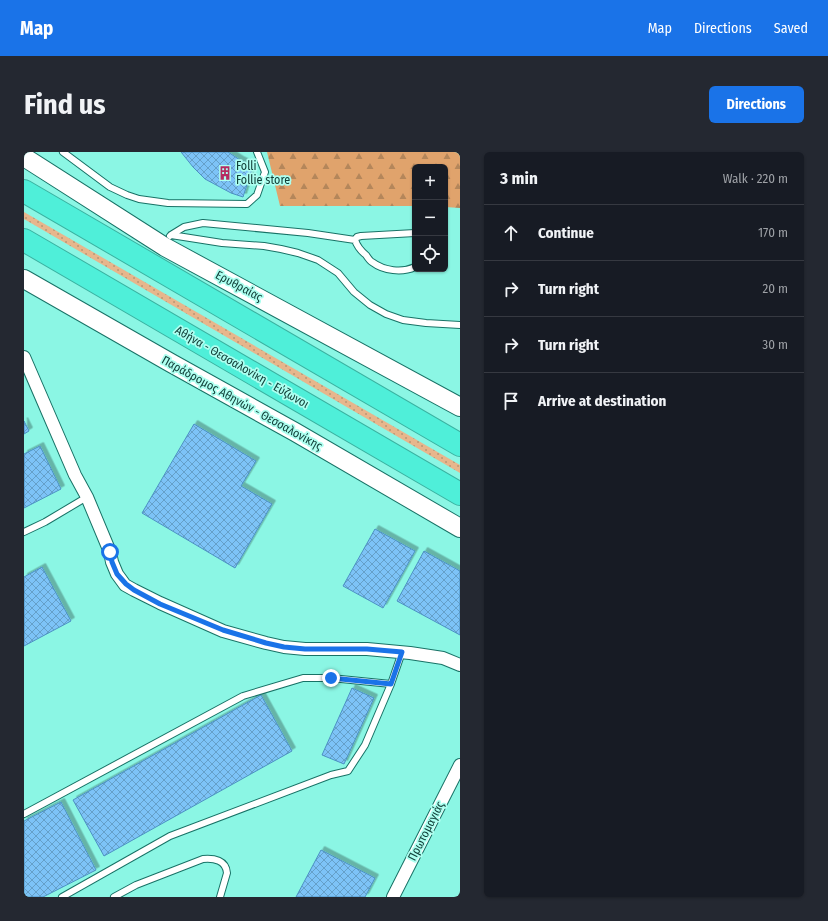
<!DOCTYPE html>
<html lang="en">
<head>
<meta charset="utf-8">
<style>
	:root { --surface:#171b24; --page:#242831; --text:#f1f3f6; --muted:#9ea1a6; --line:#363941; --accent:#1a73e8 }
	body { margin:0; font-family:"Fira Sans Condensed",sans-serif; background:var(--page); color:var(--text) }
	.controls { position:absolute; right:12px; top:12px; display:grid; overflow:hidden; border-radius:6px; box-shadow:0 1px 3px #0004 }
	.controls button { width:36px; height:36px; display:grid; place-items:center; padding:0; border:0; border-bottom:1px solid var(--line); background:var(--surface); color:var(--text); font:20px sans-serif }
	.stop { position:absolute; width:12px; height:12px; margin:-9px; border:3px solid #1a73e8; border-radius:50%; background:#fff }
	.stop.end { background:#1a73e8; border-color:#fff; box-shadow:0 1px 4px #0008 }
	.list { margin:0; padding:0; list-style:none }
	h2 { display:flex; justify-content:space-between; align-items:center; height:52px; margin:0; padding:0 16px; font-size:17px }
	h2 small { font-size:13px; font-weight:400; color:var(--muted) }
	.list li { display:grid; grid-template-columns:26px 1fr auto; gap:12px; align-items:center; box-sizing:border-box; height:56px; padding:0 16px; border-top:1px solid var(--line) }
	.list b { display:block; font-size:15px; white-space:nowrap }
	.list em { font-size:13px; font-style:normal; color:var(--muted) }
	.icon { flex:none; width:22px; height:22px; fill:none; stroke:currentColor; stroke-width:2; stroke-linecap:round; stroke-linejoin:round }
	.map { position:relative; flex:none; width:436px; height:745px; overflow:hidden; border-radius:6px }
	header { display:flex; align-items:center; gap:24px; box-sizing:border-box; height:56px; padding:0 20px; background:var(--accent); color:#fff }
	header strong { font-size:19px }
	nav { display:flex; gap:22px; margin-inline-start:auto; font-size:14px }
	.intro { display:flex; align-items:center; justify-content:space-between; box-sizing:border-box; height:96px; padding:0 24px }
	h1 { margin:0; font-size:28px }
	.button { padding:10px 18px; border-radius:6px; background:var(--accent); color:#fff; font-size:14px; font-weight:700 }
	main { display:flex; gap:24px; padding:0 24px }
	aside { flex:1; background:var(--surface); border-radius:6px; box-shadow:0 1px 3px #0004 }
	.map>svg:first-child { display:block }
	.grass { fill:url(#grass-dots) }
	.forest { fill:url(#forest-firs) }
	.building { fill:url(#building-cross-hatch); stroke:#4c91c3; filter:url(#shadow) }
	.lines { fill:none; stroke-linecap:round; stroke-linejoin:round }
	.service-casing { stroke:#187266; stroke-width:8 }
	.minor-casing { stroke:#187266; stroke-width:14 }
	.secondary-casing { stroke:#187266; stroke-width:20 }
	.motorway-casing { stroke:#3ab2a1; stroke-width:24 }
	.service { stroke:#fff; stroke-width:6 }
	.minor { stroke:#fff; stroke-width:12 }
	.secondary { stroke:#fff; stroke-width:18 }
	.motorway { stroke:#4fefd9; stroke-width:22 }
	.route { stroke:#1a73e8; stroke-width:5 }
	.labels { text-anchor:middle; dominant-baseline:central; stroke-width:3.5; stroke-linejoin:round; paint-order:stroke }
	.poi-label { font-size:12px; fill:#12413a; stroke:#adfff0; text-anchor:start }
	.street-label { font-size:12px; fill:#12413a; stroke:#adfff0 }
</style>
</head>
<body>
<header>
<strong>Map</strong>
<nav><a>Map</a><a>Directions</a><a>Saved</a></nav>
</header>
<div class="intro"><h1>Find us</h1><a class="button">Directions</a></div>
<main>
<div class="map">
<svg width="436" height="745" viewBox="0 0 436 745">
	<defs>
		<pattern id="grass-dots" width="8" height="8" patternUnits="userSpaceOnUse"><rect width="8" height="8" fill="#e7b68c"/><path d="M2 2h.1M6 6h.1" fill="none" stroke="#ba9673" stroke-width="1.8" stroke-linecap="round"/></pattern>
		<pattern id="forest-firs" width="22" height="20" patternUnits="userSpaceOnUse"><rect width="22" height="20" fill="#e0a36c"/><path d="M5 1l3.5 6h-7zM16 11l3.5 6h-7z" fill="#b4865a"/></pattern>
		<pattern id="building-cross-hatch" width="8" height="8" patternUnits="userSpaceOnUse"><rect width="8" height="8" fill="#7dc3f7"/><path d="M0 0l8 8M0 8l8-8" fill="none" stroke="#65a0c9"/></pattern>
		<filter id="shadow"><feDropShadow dx="3.5" dy="-3.5" stdDeviation="0" flood-color="#0004"/></filter>
	</defs>
	<rect width="100%" height="100%" fill="#8bf6e4"/>
	<!-- grass -->
	<path class="grass" d="M0 60 436 313V321L0 67Z"/>
	<!-- forest -->
	<path class="forest" d="M243 0H436V56L421 55V15H391V54H256Z"/>
	<!-- building -->
	<path class="building" d="M157 0H204L216 8 229 14 219 45 207 41 181 27 169 15Z
		M0 269 5 279 0 282Z
		M170 272 232 309 217 334 248 352 211 416 118 361Z
		M16 294 37 337 0 356V302Z
		M351 377 391 399 359 456 319 434Z
		M400 399 436 419V483L373 449Z
		M18 415 47 469 0 494V425Z
		M328 536 350 546 320 612 298 603Z
		M237 543 268 599 80 704 49 648Z
		M37 650 72 718 19 745H0V669Z
		M297 698 351 726 341 745H272Z"/>
	<g class="lines">
		<defs>
			<path id="service" d="M39 0 86 35 103 43 115 47 144 51 223 52 233 43 241 20 233 0
				M391 81 337 84 333 85 331 88C333 94 337 99 342 103 344 106 346 109 348 110 360 119 378 121 391 115
				M147 83 198 91 240 94 257 97 274 101 294 108 314 121 330 140 346 153 362 162 379 168 402 171 436 173
				M146 84 147 83 160 75 179 71 284 81 331 88
				M0 380 21 370 63 345
				M0 662 219 544 279 526H307L367 532
				M38 745 146 684 307 623 324 619 341 593 367 532 378 500
				M90 745 112 733 179 707C190 706 202 708 203 721L196 745"/>
			<path id="minor" d="M0 205 51 323 63 345 86 400 88 410 93 422 101 433 110 438 136 451 199 479 242 491 260 495 281 497H343L386 501 419 506 436 513
				M369 745 436 613"/>
			<path id="secondary" d="M0 5 141 95 436 255
				M0 127 147 211 271 280 436 376"/>
			<path id="motorway" d="M0 39 436 293
				M0 88 436 342"/>
		</defs>
		<!-- service casing -->
		<use href="#service" class="service-casing"/>
		<!-- minor casing -->
		<use href="#minor" class="minor-casing"/>
		<!-- secondary casing -->
		<use href="#secondary" class="secondary-casing"/>
		<!-- motorway casing -->
		<use href="#motorway" class="motorway-casing"/>
		<!-- service -->
		<use href="#service" class="service"/>
		<!-- minor -->
		<use href="#minor" class="minor"/>
		<!-- secondary -->
		<use href="#secondary" class="secondary"/>
		<!-- motorway -->
		<use href="#motorway" class="motorway"/>
	</g>
	<g class="lines">
		<!-- route -->
		<path class="route" d="M86 400 88 410 93 422 102 432 110 438 136 452 199 478 242 491 260 495 281 497H343L378 500 367 532 307 526"/>
	</g>
	<!-- icons -->
	<defs>
		<symbol id="building-bare" viewBox="-9 -9 18 18"><path d="M-4-6H4V6H1V3H-1V6H-4ZM-2.5-4.3h1.7v1.8h-1.7ZM.8-4.3h1.7v1.8H.8ZM-2.5-1h1.7V.8h-1.7ZM.8-1h1.7V.8H.8Z" fill="#b62961" stroke="#adfff0" stroke-width="2.5" paint-order="stroke"/></symbol>
	</defs>
	<g fill-rule="evenodd">
		<use href="#building-bare" x="191" y="11" width="20" height="20"/>
	</g>
	<g class="labels">
		<!-- poi labels -->
		<g class="poi-label">
			<text x="212" y="14">Folli<tspan x="212" dy="14">Follie store</tspan></text>
		</g>
		<!-- street labels -->
		<g class="street-label">
			<text transform="translate(215 134) rotate(28)">Ερυθραίας</text>
			<text transform="translate(218 215) rotate(30)">Αθήνα - Θεσσαλονίκη - Εύζωνοι</text>
			<text transform="translate(218 251) rotate(29)">Παράδρομος Αθηνών - Θεσσαλονίκης</text>
			<text transform="translate(402 679) rotate(-63)">Πρωτομαγιάς</text>
		</g>
	</g>
</svg>
<div class="controls">
<button>+</button>
<button>−</button>
<button><svg class="icon" aria-label="locate" viewBox="0 0 24 24"><circle cx="12" cy="12" r="6"/><path d="M12 2v4M12 18v4M2 12h4M18 12h4"/></svg></button>
</div>
<div class="stop" style="left:86px;top:400px"></div>
<div class="stop end" style="left:307px;top:526px"></div>
</div>
<aside>
<h2>3 min<small>Walk · 220 m</small></h2>
<ul class="list">
<li><svg class="icon" aria-label="ahead" viewBox="0 0 24 24"><path d="M12 20V5M6 11l6-6 6 6"/></svg><div><b>Continue</b></div><em>170 m</em></li>
<li><svg class="icon" aria-label="right" viewBox="0 0 24 24"><path d="M7 20v-9h11M14 6l5 5-5 5"/></svg><div><b>Turn right</b></div><em>20 m</em></li>
<li><svg class="icon" aria-label="right" viewBox="0 0 24 24"><path d="M7 20v-9h11M14 6l5 5-5 5"/></svg><div><b>Turn right</b></div><em>30 m</em></li>
<li><svg class="icon" aria-label="arrive" viewBox="0 0 24 24"><path d="M6 21V4h12l-3 4 3 4H6"/></svg><div><b>Arrive at destination</b></div></li>
</ul>
</aside>
</main>
</body>
</html>
